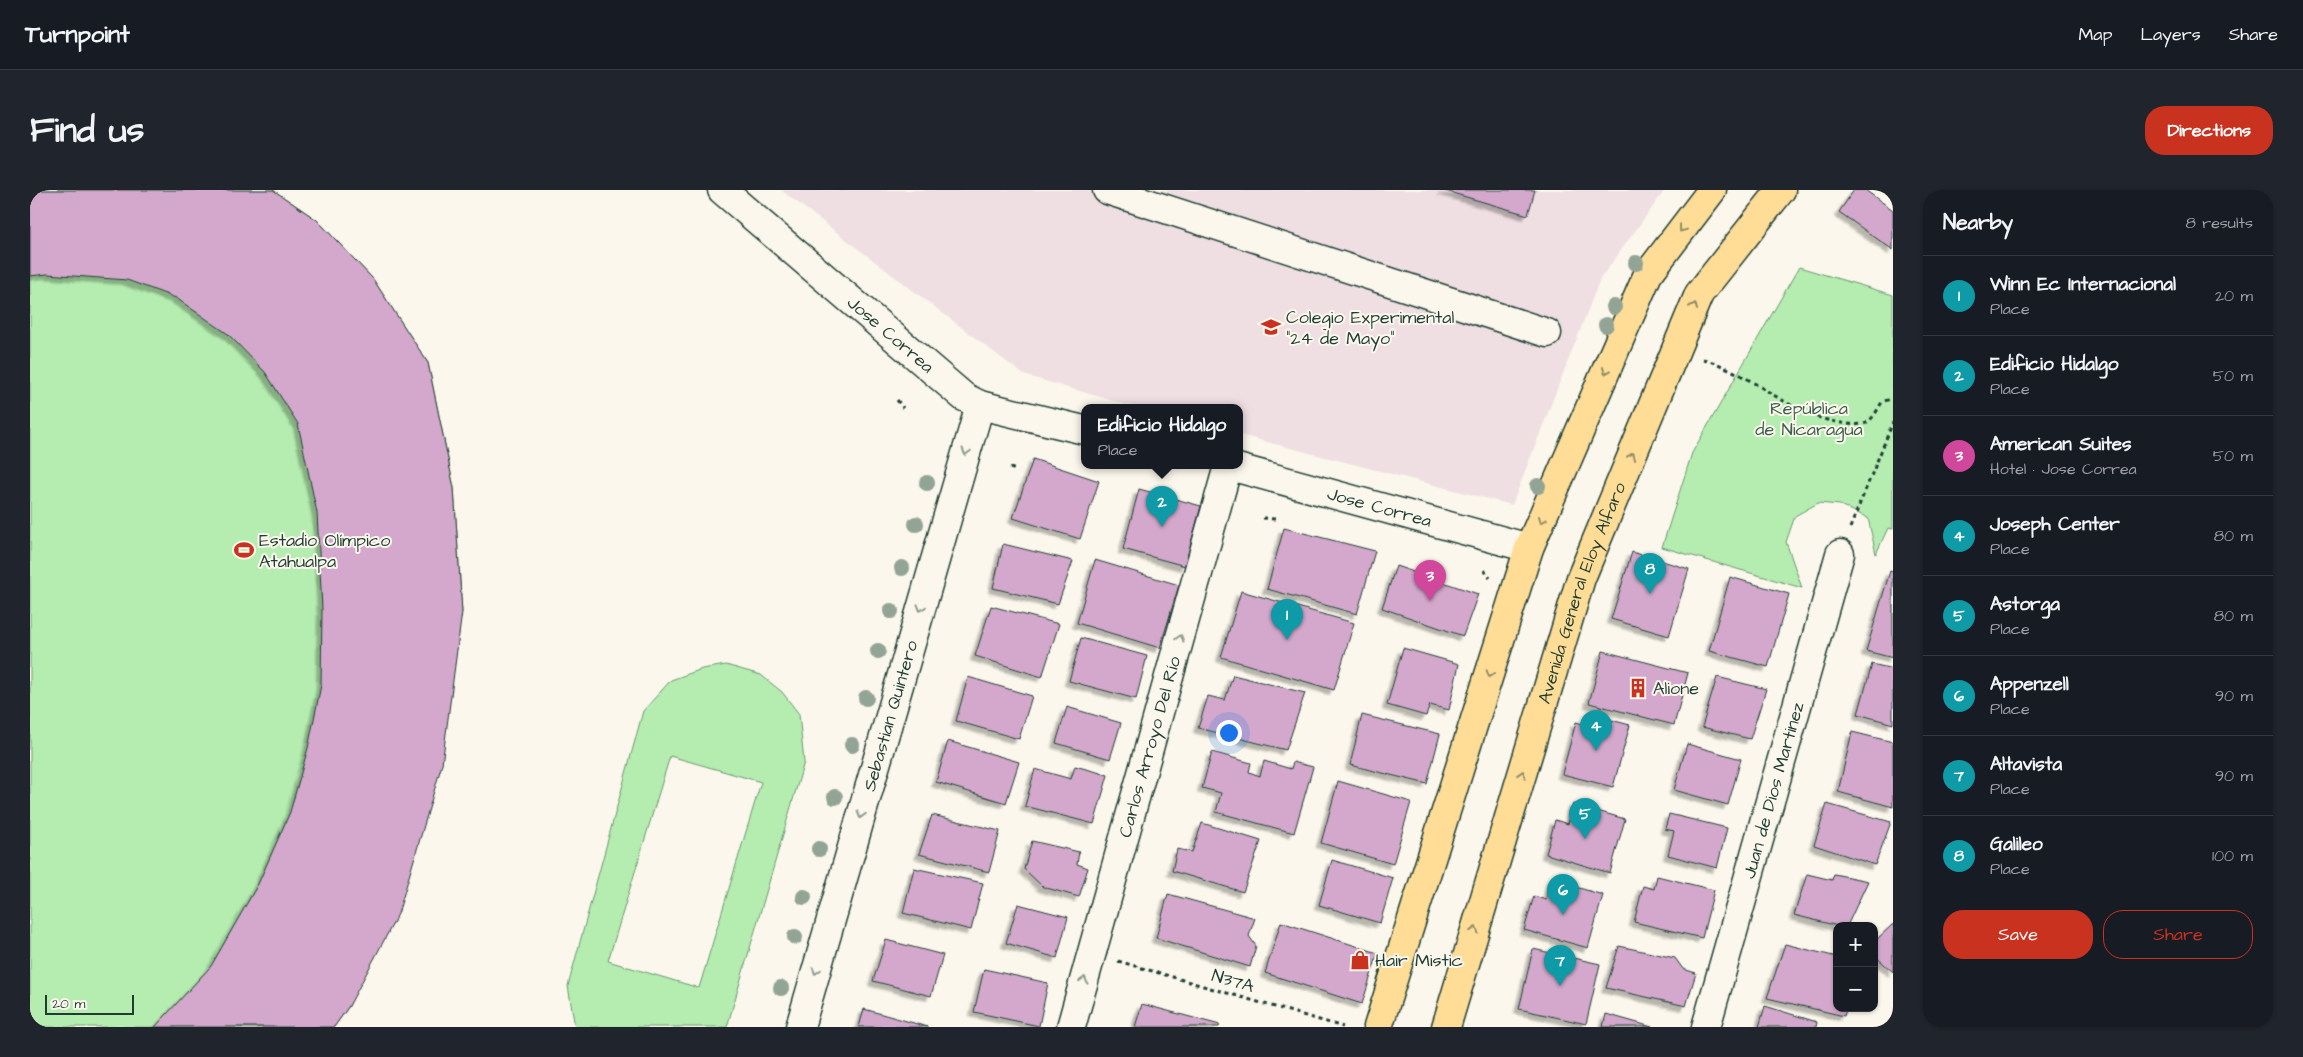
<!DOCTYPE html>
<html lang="en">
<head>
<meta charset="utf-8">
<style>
	:root { --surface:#171b24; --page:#20242c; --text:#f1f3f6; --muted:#9ea1a6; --line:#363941; --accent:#c8321e }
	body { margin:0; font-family:"Architects Daughter",sans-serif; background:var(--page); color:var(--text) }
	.controls { position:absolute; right:15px; bottom:15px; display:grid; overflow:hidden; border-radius:10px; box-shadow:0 1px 4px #0004 }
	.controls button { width:45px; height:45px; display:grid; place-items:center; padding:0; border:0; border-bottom:1px solid var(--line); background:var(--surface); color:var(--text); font:25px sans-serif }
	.scale { position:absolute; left:15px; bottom:12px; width:89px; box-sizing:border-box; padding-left:5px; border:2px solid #1f3d34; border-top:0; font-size:14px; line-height:18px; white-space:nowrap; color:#1f3d34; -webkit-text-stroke:4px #fbf7ec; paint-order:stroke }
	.you { position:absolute; left:1198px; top:542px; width:18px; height:18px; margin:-12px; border:4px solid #fff; border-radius:50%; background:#1a73e8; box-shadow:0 0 0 8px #1a73e833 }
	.badge { display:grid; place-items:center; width:32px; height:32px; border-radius:50%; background:var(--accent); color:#fff; font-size:16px; font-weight:700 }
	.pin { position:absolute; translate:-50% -41px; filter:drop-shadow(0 1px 2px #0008) }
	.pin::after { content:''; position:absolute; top:26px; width:18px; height:15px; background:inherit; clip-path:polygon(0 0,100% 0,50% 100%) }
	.popup { position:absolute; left:1051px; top:214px; width:162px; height:65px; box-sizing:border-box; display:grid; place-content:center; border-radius:10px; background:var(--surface); filter:drop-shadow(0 1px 4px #0005); font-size:16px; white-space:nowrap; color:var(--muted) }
	.popup b { font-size:19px; color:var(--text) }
	.popup::after { content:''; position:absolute; left:50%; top:100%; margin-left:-10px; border:10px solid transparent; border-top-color:var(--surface) }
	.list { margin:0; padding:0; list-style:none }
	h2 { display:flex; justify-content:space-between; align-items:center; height:65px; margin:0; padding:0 20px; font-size:21px }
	h2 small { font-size:16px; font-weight:400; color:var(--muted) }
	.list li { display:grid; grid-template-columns:32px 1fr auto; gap:15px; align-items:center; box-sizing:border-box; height:80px; padding:0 20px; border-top:1px solid var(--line) }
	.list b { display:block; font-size:19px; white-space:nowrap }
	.list p { margin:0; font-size:16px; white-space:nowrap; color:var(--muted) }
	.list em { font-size:16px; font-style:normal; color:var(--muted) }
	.actions { display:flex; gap:10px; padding:15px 20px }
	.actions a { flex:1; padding:11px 0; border:1px solid var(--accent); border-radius:20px; text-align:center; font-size:18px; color:var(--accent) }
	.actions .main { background:var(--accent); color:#fff }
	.map { position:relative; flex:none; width:1863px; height:837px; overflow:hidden; border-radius:20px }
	header { display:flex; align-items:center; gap:30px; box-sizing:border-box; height:70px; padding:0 25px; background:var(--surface); border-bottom:1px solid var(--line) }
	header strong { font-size:24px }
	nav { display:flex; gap:28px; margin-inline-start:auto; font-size:18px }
	.intro { display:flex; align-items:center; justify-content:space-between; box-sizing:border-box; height:120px; padding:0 30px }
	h1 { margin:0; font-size:35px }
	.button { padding:12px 22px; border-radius:20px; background:var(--accent); color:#fff; font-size:18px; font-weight:700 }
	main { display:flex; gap:30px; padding:0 30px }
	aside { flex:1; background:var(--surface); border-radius:20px; box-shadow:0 1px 4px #0004 }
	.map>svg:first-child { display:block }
	.built { fill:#efdfe2 }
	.green { fill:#b5edb0; stroke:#6a9572; fill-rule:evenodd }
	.building { fill:#d3a8cc; stroke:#1f3d34; filter:url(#shadow) }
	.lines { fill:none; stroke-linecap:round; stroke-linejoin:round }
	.minor-casing { stroke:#1f3d34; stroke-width:31 }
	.major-casing { stroke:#1f3d34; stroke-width:31 }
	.path { stroke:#1f3d34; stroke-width:3; stroke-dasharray:4 4; stroke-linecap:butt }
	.minor { stroke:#fbf7ec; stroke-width:28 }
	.major { stroke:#ffdd96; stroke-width:28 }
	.tree { fill:#92a495 }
	.oneway { stroke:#8f8d65 }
	.oneway2 { stroke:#8d9a90 }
	.labels { text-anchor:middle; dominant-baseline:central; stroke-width:4; stroke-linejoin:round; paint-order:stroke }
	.poi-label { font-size:18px; fill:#1f3d34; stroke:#fbf7ec; text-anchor:start }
	.street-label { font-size:18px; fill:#1f3d34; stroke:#fbf7ec }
	.park-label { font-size:18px; fill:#3d604d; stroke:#fbf7ec }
</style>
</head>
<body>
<header>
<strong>Turnpoint</strong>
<nav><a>Map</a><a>Layers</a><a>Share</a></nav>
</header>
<div class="intro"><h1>Find us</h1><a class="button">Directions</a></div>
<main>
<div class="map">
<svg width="1863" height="837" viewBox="0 0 1863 837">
	<defs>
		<filter id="shadow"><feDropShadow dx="-4.5" dy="4.5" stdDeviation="1" flood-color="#0004"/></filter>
	</defs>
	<rect width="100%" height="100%" fill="#fbf7ec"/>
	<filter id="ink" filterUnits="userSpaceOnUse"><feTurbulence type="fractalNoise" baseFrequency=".02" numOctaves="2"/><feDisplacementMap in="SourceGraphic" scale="10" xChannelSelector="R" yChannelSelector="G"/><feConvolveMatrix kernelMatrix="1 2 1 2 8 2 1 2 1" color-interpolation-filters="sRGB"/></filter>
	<g filter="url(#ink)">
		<!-- built -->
		<path class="built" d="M751 0H1635L1570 89 1482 315 1210 245V218H1108L994 185Z"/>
		<!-- green -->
		<path class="green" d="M0 0H243L287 30 343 89 398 173 424 298 432 422 319 816 304 837H0Z
			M1769 77 1863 105V339L1858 338 1846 364 1838 328 1810 315 1788 313 1765 326 1756 352 1772 398 1632 357 1662 263Z
			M696 475 731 485 752 502 769 524 774 572 697 837H545L538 796 613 521 641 490 672 479ZM640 566 731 592 669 798 578 771Z"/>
		<!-- building -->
		<path class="building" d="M0 0H243L287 30 343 89 398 173 424 298 432 422 412 574 368 724 319 816 304 837H125L181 776 228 694 260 622 278 558 291 495 292 419 287 323 268 234 235 182 198 144 146 108 97 90 17 84 0 86Z
			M1412 0H1505L1498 25Z
			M1824 0H1835L1863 20V60L1809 22Z
			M1003 269 1069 291 1050 349 983 328Z
			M1109 299 1171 316 1155 376 1093 359Z
			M1254 338 1345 361 1327 424 1237 399Z
			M973 354 1043 371 1028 414 963 398Z
			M1602 362 1659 379 1639 446 1581 429Z
			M1065 370 1149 395 1130 458 1047 433Z
			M1366 376 1448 404 1433 446 1352 418Z
			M1860 381 1863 382V468L1836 461Z
			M1700 387 1759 404 1738 477 1679 461Z
			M1211 401 1324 433 1304 500 1191 467Z
			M961 416 1029 434 1012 487 945 466Z
			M1051 448 1117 466 1106 509 1039 491Z
			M1373 458 1429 474 1419 520 1400 515 1396 526 1357 515Z
			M1573 461 1658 483 1644 535 1559 513Z
			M1842 474 1863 479V534L1828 524Z
			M1203 485 1275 503 1256 560 1168 538 1178 506 1195 510Z
			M938 487 1002 506 989 549 926 531Z
			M1687 487 1736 499 1720 549 1672 537Z
			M1037 517 1091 533 1080 569 1026 553Z
			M1332 525 1410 544 1397 594 1320 575Z
			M1574 528 1600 535 1583 597 1532 584 1546 532 1571 539Z
			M1822 542 1863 552V617L1808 602Z
			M918 551 989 572 976 613 906 592Z
			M1657 554 1711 569 1698 615 1644 600Z
			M1182 562 1221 573 1219 582 1230 586 1234 571 1261 579 1263 572 1283 577 1264 643 1186 622 1191 603 1172 598Z
			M1045 576 1078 585 1064 634 995 616 1005 579 1041 589Z
			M1308 591 1381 612 1363 674 1291 653Z
			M1543 614 1595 629 1580 683 1516 664 1525 630 1538 634Z
			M1797 614 1861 632 1845 675 1784 655Z
			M1639 624 1697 638 1687 678 1638 665 1644 641 1635 639Z
			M902 625 970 641 959 682 889 664Z
			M1172 633 1231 651 1213 702 1142 681 1147 659 1162 662Z
			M1002 651 1049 662 1047 674 1058 678 1049 707 1013 697 994 679Z
			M1302 670 1363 688 1350 733 1289 715Z
			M884 678 953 693 941 740 873 723Z
			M1777 684 1802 690 1804 684 1838 691 1817 736H1808L1764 725Z
			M1627 686 1684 700 1672 748 1604 732 1613 696 1624 699Z
			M1522 690 1573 705 1558 758 1494 740 1504 706 1516 710Z
			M1138 704 1225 728 1219 746 1226 756 1220 777 1126 748Z
			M988 714 1038 727 1027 768 976 753Z
			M1251 732 1348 763 1332 814 1235 783Z
			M1863 734V782L1844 765V752Z
			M856 750 913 765 901 806 843 791Z
			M1755 754 1807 767V818H1817L1814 826 1737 808Z
			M1589 756 1645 768 1653 779 1666 783 1656 816 1576 798Z
			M1503 759 1570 774 1556 834 1489 819Z
			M954 779 1018 793 1009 836 944 822Z
			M1112 814 1190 835 1189 837H1105Z
			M1735 816 1787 832 1786 837H1729Z
			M834 819 898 837H829Z
			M1576 824 1622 837H1573Z"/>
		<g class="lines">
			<defs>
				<g id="minor">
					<path id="s1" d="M692 0 934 207 950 215 1054 240"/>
					<path d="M1077 0 1517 143"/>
					<path id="s2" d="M1200 276 1499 358"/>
					<path id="s3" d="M770 837 950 215"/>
					<path id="s4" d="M1041 837 1198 276"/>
					<path id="s5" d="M1676 837 1810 364"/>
				</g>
				<g id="major">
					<path d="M1348 837 1499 358 1618 84 1682 0"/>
					<path id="s6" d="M1416 837 1551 388 1669 104 1751 0"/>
				</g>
			</defs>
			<!-- minor casing -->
			<use href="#minor" class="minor-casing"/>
			<!-- major casing -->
			<use href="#major" class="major-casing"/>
			<!-- path -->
			<path class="path" d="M1673 169C1712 180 1742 208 1779 224 1789 229 1826 238 1836 233 1843 229 1848 219 1852 212L1863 208
				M867 210 873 218
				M980 278 986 280
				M1233 328 1245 329
				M1820 338 1863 232
				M1454 380 1460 388
				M1088 771 1313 837"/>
			<!-- minor -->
			<use href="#minor" class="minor"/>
			<!-- major -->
			<use href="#major" class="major"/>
		</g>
		<!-- trees -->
		<g class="tree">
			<circle cx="1606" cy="73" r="8"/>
			<circle cx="1584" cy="117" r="8"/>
			<circle cx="1576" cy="135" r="8"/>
			<circle cx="897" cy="293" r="8"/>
			<circle cx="1508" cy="296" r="8"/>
			<circle cx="886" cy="334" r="8"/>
			<circle cx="872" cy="378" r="8"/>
			<circle cx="861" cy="421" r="8"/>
			<circle cx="848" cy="461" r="8"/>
			<circle cx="836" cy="508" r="8"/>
			<circle cx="822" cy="555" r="8"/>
			<circle cx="805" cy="607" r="8"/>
			<circle cx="789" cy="659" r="8"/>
			<circle cx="774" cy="707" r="8"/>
			<circle cx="765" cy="747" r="8"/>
			<circle cx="751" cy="798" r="8"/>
		</g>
		<!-- one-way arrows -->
		<defs><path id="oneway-chevron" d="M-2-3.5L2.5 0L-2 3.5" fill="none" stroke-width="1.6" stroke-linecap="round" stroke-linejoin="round" transform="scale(1.25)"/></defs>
		<g class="oneway">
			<use href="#oneway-chevron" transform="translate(1652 39) rotate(127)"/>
			<use href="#oneway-chevron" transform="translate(1664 116) rotate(-67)"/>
			<use href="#oneway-chevron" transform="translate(1576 181) rotate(113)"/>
			<use href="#oneway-chevron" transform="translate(1602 266) rotate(-68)"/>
			<use href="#oneway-chevron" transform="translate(1512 330) rotate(113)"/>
			<use href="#oneway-chevron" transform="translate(1460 484) rotate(108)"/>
			<use href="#oneway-chevron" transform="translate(1492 584) rotate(-73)"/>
			<use href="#oneway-chevron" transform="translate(1445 740) rotate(-73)"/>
		</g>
		<g class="oneway2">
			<use href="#oneway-chevron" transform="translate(936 262) rotate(106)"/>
			<use href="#oneway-chevron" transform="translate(891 418) rotate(106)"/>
			<use href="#oneway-chevron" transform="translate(1150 448) rotate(-74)"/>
			<use href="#oneway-chevron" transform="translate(831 625) rotate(106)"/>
			<use href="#oneway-chevron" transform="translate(786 781) rotate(106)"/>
			<use href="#oneway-chevron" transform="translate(1054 790) rotate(-74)"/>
		</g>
	</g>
	<!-- icons -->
	<defs>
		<symbol id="university-bare" viewBox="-9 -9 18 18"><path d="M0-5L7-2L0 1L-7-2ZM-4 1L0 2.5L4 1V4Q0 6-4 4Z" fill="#c8321e" stroke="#fbf7ec" stroke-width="2.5" paint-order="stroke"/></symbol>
		<symbol id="stadium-bare" viewBox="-9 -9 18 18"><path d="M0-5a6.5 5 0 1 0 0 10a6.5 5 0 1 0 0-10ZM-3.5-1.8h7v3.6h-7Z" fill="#c8321e" stroke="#fbf7ec" stroke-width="2.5" paint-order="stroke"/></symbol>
		<symbol id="building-bare" viewBox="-9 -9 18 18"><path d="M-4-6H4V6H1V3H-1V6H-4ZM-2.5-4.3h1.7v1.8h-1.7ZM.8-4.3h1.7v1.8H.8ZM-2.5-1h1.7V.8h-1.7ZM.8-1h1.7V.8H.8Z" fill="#c8321e" stroke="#fbf7ec" stroke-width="2.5" paint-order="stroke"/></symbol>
		<symbol id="shop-bare" viewBox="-9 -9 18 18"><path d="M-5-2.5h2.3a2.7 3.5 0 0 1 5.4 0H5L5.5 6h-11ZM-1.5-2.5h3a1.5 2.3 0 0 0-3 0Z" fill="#c8321e" stroke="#fbf7ec" stroke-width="2.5" paint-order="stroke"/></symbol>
	</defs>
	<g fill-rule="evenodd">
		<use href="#university-bare" x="1227" y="123" width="28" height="28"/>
		<use href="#stadium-bare" x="200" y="346" width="28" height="28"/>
		<use href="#building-bare" x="1594" y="484" width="28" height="28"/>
		<use href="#shop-bare" x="1316" y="756" width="28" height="28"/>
	</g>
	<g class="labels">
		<!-- poi labels -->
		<g class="poi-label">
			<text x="1256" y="127">Colegio Experimental<tspan x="1256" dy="21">"24 de Mayo"</tspan></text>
			<text x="229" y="350">Estadio Olímpico<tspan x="229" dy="21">Atahualpa</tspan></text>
			<text x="1623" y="498">Alione</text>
			<text x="1345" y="770">Hair Mistic</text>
		</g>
		<!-- street labels -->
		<g class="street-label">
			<text stroke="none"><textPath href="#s1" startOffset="222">Jose Correa</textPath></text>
			<text stroke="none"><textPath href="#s2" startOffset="155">Jose Correa</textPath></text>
			<text stroke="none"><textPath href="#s6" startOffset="455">Avenida General Eloy Alfaro</textPath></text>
			<text stroke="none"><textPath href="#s3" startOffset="324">Sebastian Quintero</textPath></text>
			<text stroke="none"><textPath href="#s4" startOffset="291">Carlos Arroyo Del Río</textPath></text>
			<text stroke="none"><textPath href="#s5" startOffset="246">Juan de Dios Martinez</textPath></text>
			<text transform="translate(1203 791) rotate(16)">N37A</text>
		</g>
		<!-- park labels -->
		<g class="park-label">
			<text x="1779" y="218">República<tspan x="1779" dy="21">de Nicaragua</tspan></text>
		</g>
	</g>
</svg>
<div class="controls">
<button>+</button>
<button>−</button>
</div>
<div class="scale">20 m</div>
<div class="you"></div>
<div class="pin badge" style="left:1257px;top:450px;background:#0f9aa8">1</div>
<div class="pin badge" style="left:1132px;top:337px;background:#0f9aa8">2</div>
<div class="popup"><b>Edificio Hidalgo</b>Place</div>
<div class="pin badge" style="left:1400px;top:411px;background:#d1479c">3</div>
<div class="pin badge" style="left:1566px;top:561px;background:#0f9aa8">4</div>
<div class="pin badge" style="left:1555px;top:649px;background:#0f9aa8">5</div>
<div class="pin badge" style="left:1533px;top:725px;background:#0f9aa8">6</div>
<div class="pin badge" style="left:1530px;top:796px;background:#0f9aa8">7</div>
<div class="pin badge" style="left:1620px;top:404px;background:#0f9aa8">8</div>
</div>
<aside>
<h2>Nearby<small>8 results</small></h2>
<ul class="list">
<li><span class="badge" style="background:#0f9aa8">1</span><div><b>Winn Ec Internacional</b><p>Place</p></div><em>20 m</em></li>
<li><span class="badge" style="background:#0f9aa8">2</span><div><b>Edificio Hidalgo</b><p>Place</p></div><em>50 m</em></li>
<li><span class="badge" style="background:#d1479c">3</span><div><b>American Suites</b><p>Hotel · Jose Correa</p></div><em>50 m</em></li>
<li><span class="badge" style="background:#0f9aa8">4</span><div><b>Joseph Center</b><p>Place</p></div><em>80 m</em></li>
<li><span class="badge" style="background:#0f9aa8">5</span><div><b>Astorga</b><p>Place</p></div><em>80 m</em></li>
<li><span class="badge" style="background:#0f9aa8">6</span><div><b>Appenzell</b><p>Place</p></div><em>90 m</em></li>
<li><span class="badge" style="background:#0f9aa8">7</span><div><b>Altavista</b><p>Place</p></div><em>90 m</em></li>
<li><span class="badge" style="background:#0f9aa8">8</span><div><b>Galileo</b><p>Place</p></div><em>100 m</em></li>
</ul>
<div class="actions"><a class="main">Save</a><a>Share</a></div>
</aside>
</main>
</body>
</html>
